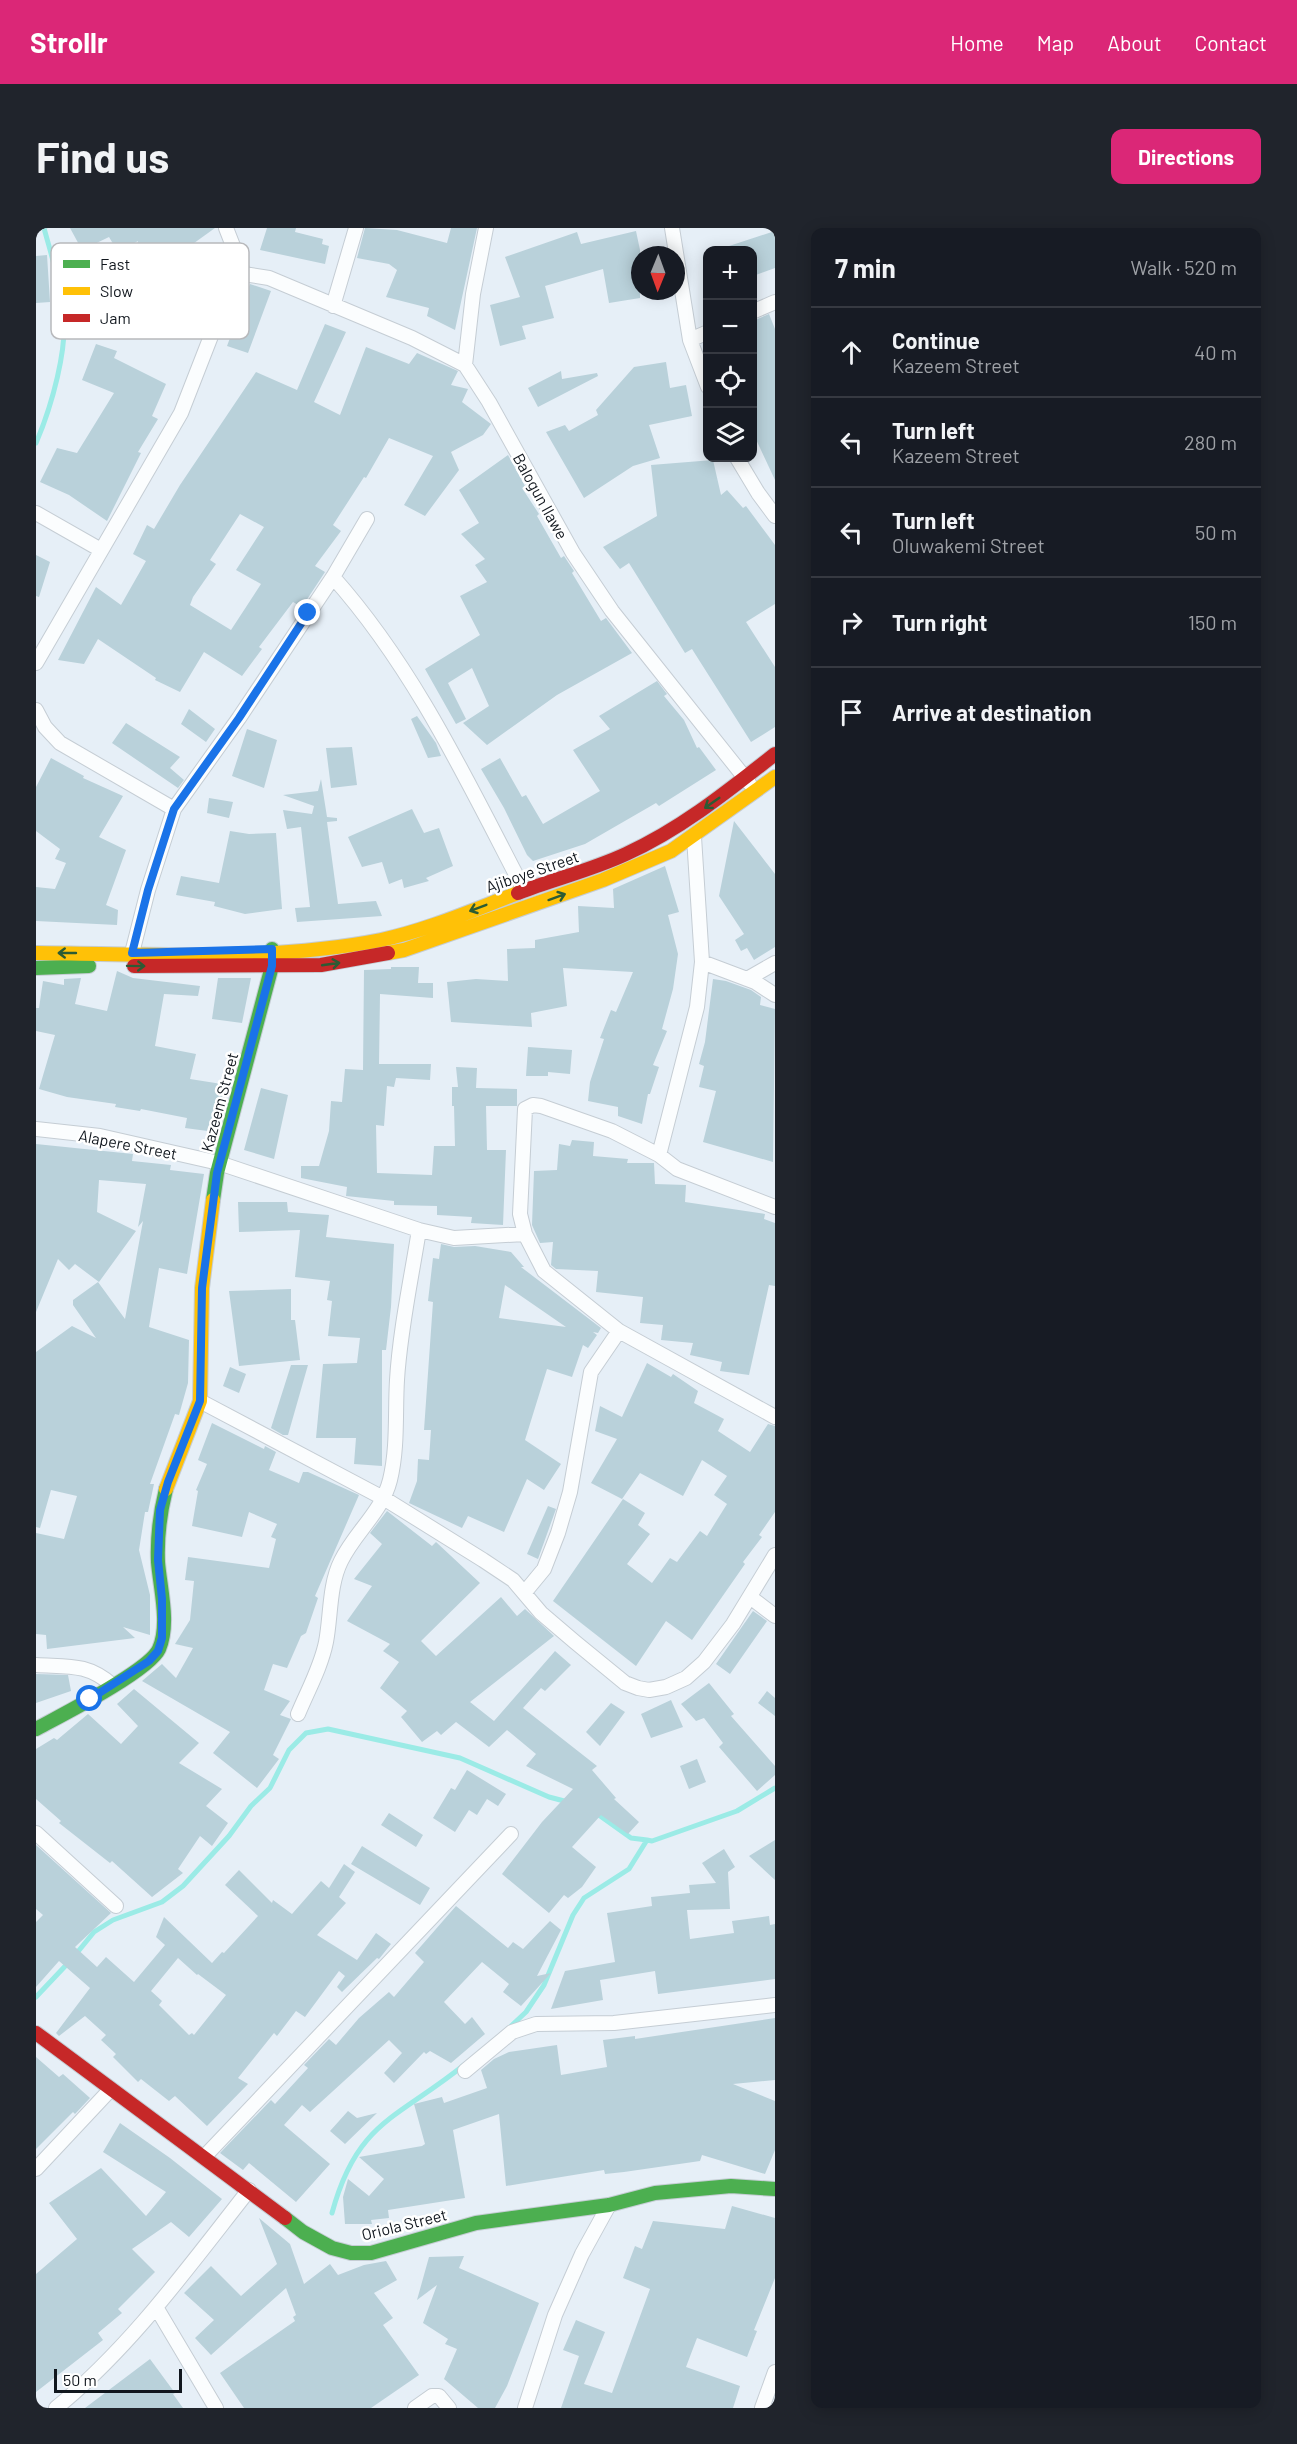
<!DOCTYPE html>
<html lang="en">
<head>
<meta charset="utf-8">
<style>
	:root { --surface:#171b24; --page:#20242c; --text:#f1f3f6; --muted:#9ea1a6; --line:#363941; --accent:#db2777 }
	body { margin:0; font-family:Barlow,sans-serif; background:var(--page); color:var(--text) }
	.controls { position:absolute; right:18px; top:18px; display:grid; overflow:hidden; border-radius:12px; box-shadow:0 3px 15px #0003 }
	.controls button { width:54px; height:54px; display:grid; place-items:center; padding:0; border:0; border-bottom:2px solid var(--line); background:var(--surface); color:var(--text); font:30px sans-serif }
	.compass { position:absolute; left:595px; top:18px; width:54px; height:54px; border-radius:50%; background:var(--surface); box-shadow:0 3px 15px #0003; rotate:181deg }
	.scale { position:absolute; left:18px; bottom:15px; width:128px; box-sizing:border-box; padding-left:6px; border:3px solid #11171e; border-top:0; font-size:16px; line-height:21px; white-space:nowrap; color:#11171e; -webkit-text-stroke:4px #fff; paint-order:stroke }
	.stop { position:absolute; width:18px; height:18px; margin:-14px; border:4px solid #1a73e8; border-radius:50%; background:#fff }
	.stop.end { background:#1a73e8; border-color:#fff; box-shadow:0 2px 6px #0008 }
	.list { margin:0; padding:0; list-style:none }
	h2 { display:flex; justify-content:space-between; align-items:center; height:78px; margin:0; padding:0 24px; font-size:26px }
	h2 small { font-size:20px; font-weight:400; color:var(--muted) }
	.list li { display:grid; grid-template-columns:39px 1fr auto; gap:18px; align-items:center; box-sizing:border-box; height:90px; padding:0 24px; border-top:2px solid var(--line) }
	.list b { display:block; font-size:22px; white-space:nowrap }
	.list p { margin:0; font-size:20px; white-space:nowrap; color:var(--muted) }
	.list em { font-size:20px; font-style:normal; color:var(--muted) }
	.icon { flex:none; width:33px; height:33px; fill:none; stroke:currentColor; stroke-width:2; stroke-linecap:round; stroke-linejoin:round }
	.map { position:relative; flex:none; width:739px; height:2180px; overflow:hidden; border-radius:12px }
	header { display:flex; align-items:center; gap:36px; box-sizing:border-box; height:84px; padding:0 30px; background:var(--accent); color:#fff }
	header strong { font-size:28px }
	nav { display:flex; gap:33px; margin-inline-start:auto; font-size:21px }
	.intro { display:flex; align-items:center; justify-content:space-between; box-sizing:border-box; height:144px; padding:0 36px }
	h1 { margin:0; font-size:42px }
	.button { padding:15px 27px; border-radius:12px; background:var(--accent); color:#fff; font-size:21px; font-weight:700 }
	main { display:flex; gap:36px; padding:0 36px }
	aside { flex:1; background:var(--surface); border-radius:12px; box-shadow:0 3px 15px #0003 }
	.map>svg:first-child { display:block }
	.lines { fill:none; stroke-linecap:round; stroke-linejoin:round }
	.stream { stroke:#9bebe6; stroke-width:5 }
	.building { fill:#b9d1da; fill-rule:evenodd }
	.street-casing { stroke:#c5cdd4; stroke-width:16 }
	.fast-casing { stroke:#c5cdd4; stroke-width:16 }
	.slow-casing { stroke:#c5cdd4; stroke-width:16 }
	.jam-casing { stroke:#c5cdd4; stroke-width:16 }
	.street { stroke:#fbfdfe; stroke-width:14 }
	.fast { stroke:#4caf50; stroke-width:14 }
	.slow { stroke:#ffc107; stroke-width:14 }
	.jam { stroke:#c62828; stroke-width:14 }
	.oneway { stroke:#2c5b34 }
	.route { stroke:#1a73e8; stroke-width:8 }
	.labels { text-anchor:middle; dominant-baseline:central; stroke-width:5; stroke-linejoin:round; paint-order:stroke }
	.street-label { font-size:16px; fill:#11171e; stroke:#fff }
	.key { fill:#fff; stroke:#b8b9bc; stroke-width:1.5 }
	.key-label { font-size:16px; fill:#11171e }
</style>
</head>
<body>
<header>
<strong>Strollr</strong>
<nav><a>Home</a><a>Map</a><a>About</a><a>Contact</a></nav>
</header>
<div class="intro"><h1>Find us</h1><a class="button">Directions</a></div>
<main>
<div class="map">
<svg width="739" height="2180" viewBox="0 0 739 2180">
	<rect width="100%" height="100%" fill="#e6eff7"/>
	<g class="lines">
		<!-- stream -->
		<path class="stream" d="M0 215C15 180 33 119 27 81 24 54 15 26 8 0
			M560 1585 595 1610 611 1612
			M40 1726 58 1704 77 1692 126 1674 147 1658 193 1608 215 1578 234 1560 253 1522 270 1505 292 1501 424 1530 513 1569 532 1574
			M0 1769 34 1733
			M472 1801 490 1784 508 1757 537 1687 548 1670 593 1641 611 1612 616 1613 701 1583 739 1560
			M296 1985C321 1893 361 1891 428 1837"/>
	</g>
	<!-- building -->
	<path class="building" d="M34 0H179L122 41 157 47 156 53 163 55 160 69 153 67 152 73 92 62 102 13 82 24 73 9 46 22Z
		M231 0H260L259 4 287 11 286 16 293 18 289 36 224 22Z
		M329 0 361 2 411 15 415 0H441L419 102 391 88 393 80 350 69 361 42 353 36 321 30Z
		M600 3 604 22V70L573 75 567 41 509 58 518 90 486 98 490 111 464 118 454 77 484 69 469 29 541 4 545 16Z
		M739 3V40L717 48V22H688L687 20Z
		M11 27 14 74 0 75V28Z
		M214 56 235 63 212 125 191 118Z
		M733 86 739 101V252L717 205V93Z
		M289 96 310 104 278 174 304 187 330 119 373 136 381 125 422 143 415 157 432 161 426 174 455 196 447 207 415 224 423 242 389 288 368 277 397 228 353 210 330 250 328 249 297 297 305 303 279 338 289 344 266 379 257 374 223 419 226 421 206 448 168 424 144 464 119 452 120 450 62 411 48 436 22 432 60 359 85 377 110 333 97 326 111 297 118 301 144 257 220 144 261 162ZM204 286 228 299 200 342 225 356 195 402 154 377 157 369 180 336 174 332Z
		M60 116 81 123 78 130 130 156 116 188 122 191 102 224 105 225 71 293 33 267 4 254 21 220 41 225 78 165 46 152Z
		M630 134 634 160 650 157 656 188 613 197 624 230 597 238 548 270 510 204 529 197 533 203 562 187 560 182 598 139Z
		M525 143 526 151 561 145 562 148 502 179 492 160Z
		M472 227 489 258 486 260 503 286 501 288 525 330 528 328 538 343 536 345 565 393 570 390 596 425 521 467 451 517 427 495 453 478 436 440 412 455 430 491 420 496 389 441 444 407 424 368 451 354 439 337 449 331 425 306 443 295 423 262Z
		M677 232 685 267 691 262 707 280 710 278 739 317V376L710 394 739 439V499L715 514 656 421 649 425 593 335 584 341 567 319 621 288 615 237Z
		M0 327 14 334 3 369 0 368Z
		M621 453 631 466 628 468 648 492 661 520 663 519 680 542 623 578 620 575 549 616 497 633 491 627 468 580 445 541 464 530 486 569 490 567 507 596 564 563 537 522 574 501 563 488Z
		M153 481 179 501 170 514 145 496Z
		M381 488 400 515 405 528 392 530 375 491Z
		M90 495 144 529 134 540 148 552 142 560 76 515Z
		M211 501 241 512 228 560 196 548Z
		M316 519 321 557 295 560 290 520Z
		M15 530 48 548 47 550 87 568 63 609 90 622 70 677 82 682 81 697 0 693V659L19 661 30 635 19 631 24 621 0 603V559Z
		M285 551 291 589 301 590V593L291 594 302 676 340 673 346 688 261 694 259 680 274 679 265 599 251 601 247 582 276 586 278 578 247 567 282 563Z
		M173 570 197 574 193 590 171 585Z
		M376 581 388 605 403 600 417 638 390 650 393 653 368 660 366 651 353 656 346 634 326 639 312 609Z
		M698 593 739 646V719L718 732 711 720 705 723 699 712 708 706 683 668Z
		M194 603 213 606 240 605 246 681 209 686 178 678 179 674 140 667 145 648 183 655Z
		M629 638 643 684 632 687 642 726 637 761 626 801 631 803 617 837 623 839 614 866H612L606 896 582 888V879L552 873 554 854 568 811 564 810 575 782 580 784 597 744 527 740 531 778 495 785 496 799 415 794 411 754 440 751 472 753 471 721 499 720V712L543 704 542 678 578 680 577 661Z
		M355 739H383L382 755H397V770L344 766 343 836H395L394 852 360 850 358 859 351 858 348 898 340 897 341 945 396 947 398 918H419L418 878H416V859H422L420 839 441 840 440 860 481 861V878H450L451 922H470L467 997 435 995 436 989 401 987V978L358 977V973L310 968 311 959 265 950V938H283L293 903 295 873 306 874 309 841 327 842 328 742 355 741Z
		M81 743 97 750 164 758 162 768 128 766 119 818 160 826 154 851 192 857 179 904 149 900 151 890 105 881 104 883 79 879 80 876 31 869 3 861 19 807 0 803V780H3L7 753 28 757V751L45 750 39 776 71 783Z
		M182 750H215L206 795 176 791Z
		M677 751 690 753 715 762 725 769 724 777 739 781 737 934 667 914 680 863 663 859 668 838 663 836 669 814Z
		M492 819 536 822 534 846 512 844V848H490Z
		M225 860 252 867 238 931 208 922Z
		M536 912 558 914 557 928 592 931 591 935H618L619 956 650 957 649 974 729 986 728 991 739 995V1058L733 1057 713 1147 684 1143 686 1134 654 1127 657 1115 625 1112 627 1097 604 1095 607 1069 560 1064 562 1043 520 1041 515 1037 517 1014 504 1015 496 997 498 943 521 942 523 916 534 918Z
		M0 916 97 926 96 933 135 937 134 942 168 946 151 1046 123 1040 113 1099 153 1112 152 1155 143 1187 139 1186 114 1256H118L112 1284H109L103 1322 114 1367V1407L87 1399 99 1410 11 1421 10 1407 0 1406V1305L28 1311 41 1268 15 1262 4 1300 0 1299V1124L36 1098 60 1110 37 1077V1072L62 1054 89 1091 107 993 102 999 110 956 63 952 61 984 100 1003 63 1054 39 1036 33 1042 22 1031 0 1084Z
		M202 974H251L252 984 293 987 290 1009 358 1016 355 1079 350 1122H346V1238L318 1236 320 1210H280L287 1136 321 1135 324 1110 292 1108 296 1073 291 1072 294 1053 259 1049 264 1002 203 1004Z
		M405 1016 418 1019 439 1018 475 1024 488 1039H485L565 1100 562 1105 557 1104 561 1107 552 1120 547 1117 536 1149 511 1141 489 1212 525 1236 508 1262 491 1251 468 1304 432 1288 426 1300 373 1275 381 1253 382 1231 393 1232 395 1202H388L397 1074 392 1073 397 1030 403 1031ZM469 1057 530 1099 463 1090Z
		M255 1061V1092H259L264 1132 203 1138 193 1063Z
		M611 1135 635 1149 637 1146 662 1163 658 1175 688 1191 682 1203 714 1224 732 1196 739 1198V1284L723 1307 726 1309 707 1334 709 1336 656 1412 630 1393 600 1438 517 1373 587 1271 609 1285 602 1297 614 1306 591 1336 616 1355 634 1330 641 1334 664 1303 671 1308 691 1276 678 1267 691 1248 666 1232 647 1268 604 1245 586 1271 555 1255 581 1211 559 1203 564 1178 586 1189Z
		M255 1137H272L252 1207H247L235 1200Z
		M194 1139 210 1146 203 1165 187 1158Z
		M176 1195 228 1221 229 1218 240 1224 233 1242 263 1255 267 1244H272L323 1267 279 1368 282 1370 270 1405 265 1408 251 1440 237 1436 228 1462 254 1473 244 1487 255 1491 237 1527 243 1531 221 1560 177 1525 194 1504 106 1453 126 1436 140 1450 157 1420 139 1416 154 1392 158 1353 149 1352 152 1329 233 1340 240 1311 235 1309 241 1296 213 1284 206 1309 156 1298 162 1263 160 1262 171 1236 162 1232Z
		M512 1278 520 1281 502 1331 491 1326Z
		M351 1283 396 1318 400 1314 444 1355 385 1413 400 1428 465 1369 481 1388 489 1381 518 1408 434 1474 458 1493 519 1423 535 1437 509 1463 505 1460 487 1480 561 1538 556 1542 580 1570 578 1571 603 1594 592 1606 565 1587 536 1619 560 1639 546 1659 532 1670 528 1667 513 1685 466 1646 506 1594 537 1561 490 1538 500 1526 471 1502 453 1519 420 1494 405 1507 401 1503 386 1514 365 1489 371 1483 344 1460 363 1434 347 1423 354 1416 311 1393 336 1358 318 1351 346 1316 334 1305Z
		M717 1383 731 1393 694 1446 680 1436Z
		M0 1446 32 1447 35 1463 0 1475Z
		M673 1455 698 1486 695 1488 739 1538V1547L721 1563 683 1519 687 1515 668 1490 660 1493 645 1476Z
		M98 1461 163 1515 143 1535 186 1561 170 1578 192 1595 176 1618 164 1608 142 1641 147 1645 116 1669 76 1633 74 1635 23 1595 25 1593 0 1571V1521L18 1510 21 1512 52 1486 85 1516 102 1498 81 1476Z
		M731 1463 739 1470V1488L722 1475Z
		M635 1472 647 1499 615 1510 605 1486Z
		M575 1475 589 1484 564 1518 550 1504Z
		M661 1531 670 1554 653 1561 644 1538Z
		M431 1542 470 1566 462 1578 451 1571 441 1587 433 1582 419 1604 397 1590 415 1560 419 1562Z
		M353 1585 387 1607 380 1619 345 1597Z
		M739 1612V1652L713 1628Z
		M0 1617 75 1685 39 1719 61 1739 70 1729 98 1754 129 1717 120 1709 128 1689 176 1735 186 1724 188 1725 222 1688 189 1657 203 1642 236 1675 237 1672 256 1686 285 1653 293 1660 308 1636 319 1644 303 1669 310 1675 281 1707 321 1732 340 1705 355 1716 343 1731 341 1730 306 1764 301 1759 309 1748 303 1743 269 1789 260 1783 241 1808 238 1805 202 1850 212 1856 171 1898 139 1868 133 1873 105 1851 102 1854 77 1829 80 1826 65 1812 70 1807 49 1788 23 1808 20 1805 54 1760 23 1733 0 1759V1694L7 1687 0 1681ZM142 1730 161 1747 162 1746 190 1767 158 1807 156 1805 153 1807 123 1777 126 1773 115 1763Z
		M326 1618 394 1660 384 1677 315 1636Z
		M688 1621 699 1639 692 1644 694 1681 651 1682 654 1711 698 1705 696 1693 733 1688 734 1697 739 1696V1751L622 1766 619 1743 564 1752 567 1772 515 1781 529 1743 579 1734 571 1685 616 1678 615 1669 654 1665 653 1657 680 1655 666 1635Z
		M420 1678 472 1720 477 1714 487 1721 514 1693 525 1702 501 1748 515 1745 485 1778 467 1764 473 1756 446 1734 408 1774 429 1796 436 1789 449 1806 415 1835 394 1823 390 1826 388 1824 358 1855 348 1845 366 1825 353 1812 274 1884 266 1877 248 1897 294 1936 260 1974 213 1935 207 1942 184 1925 235 1872 239 1876 272 1840 268 1837 293 1811 300 1817 323 1790 353 1764 358 1769 388 1734 379 1725Z
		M739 1790V1852L697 1856 739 1873V1922L729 1946 666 1927 664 1933 588 1944 569 1946 568 1942 470 1958 463 1886 417 1902 429 1970 352 1982 353 1990 335 1992 336 1996H309L307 1969 312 1951 333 1968 348 1951 323 1929 386 1918 389 1916 378 1876 406 1869 408 1875 451 1860 445 1842 458 1831 473 1824 521 1817 525 1847 571 1839 567 1812 599 1808V1811Z
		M0 1829 23 1849 27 1846 54 1870 39 1886 37 1884 0 1921Z
		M312 1883 321 1890 341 1885 309 1916 294 1903Z
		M84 1895 134 1930 186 1971 153 2009 135 1994 96 2021 119 2044 82 2081 86 2085 62 2105 67 2112 0 2164V2046L41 2011 13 1975 65 1940 110 1988 130 1964 67 1924Z
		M696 1978 739 1990V2050L718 2102 721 2103 711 2129 661 2110 650 2139 704 2158 697 2180H525L543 2128 527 2122 540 2092 569 2104 548 2156 576 2165 614 2061 587 2050 599 2018 606 2021 617 1993 689 2001Z
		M223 1990 254 2016 268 2056 294 2036 302 2047 328 2037 350 2033 361 2052 338 2065 357 2090 347 2097 383 2147 335 2180H208L184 2145 259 2093 257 2089 260 2087 250 2060 175 2127 159 2110 178 2092 148 2065 175 2038 205 2068 241 2036Z
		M428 2028 423 2040 503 2075 471 2158 459 2180H442L408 2151 421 2121 409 2116 412 2111 387 2095 401 2057 381 2072 393 2029Z
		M114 2131 139 2165 137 2166 147 2180H49Z"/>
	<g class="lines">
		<defs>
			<path id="street" d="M190 0 208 46 233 50 376 110 429 137 453 174 537 325 576 383 713 555
				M636 0 654 112 672 159
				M297 78 320 0
				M716 84 739 74
				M654 112 672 104
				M429 137 437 66 450 0
				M701 230 722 265 739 288
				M0 285 65 322
				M297 349C379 441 431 553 488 662
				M0 435 145 185 193 62 208 46
				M0 482 9 499 24 515 138 581
				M96 725 112 662 138 581 203 490 297 349 331 291
				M666 734 719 754 739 767
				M711 751 739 735
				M0 901 64 908 183 935 383 1002 418 1010 489 1006
				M623 927 661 779 666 734 658 609
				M739 979 641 941 623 927 576 903 505 878 497 877 489 881 484 986 489 1006 508 1043 583 1103 739 1189
				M164 1173 349 1271 447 1332 477 1352 505 1385 539 1414 589 1455 602 1460 613 1462 630 1459 650 1450 668 1434 697 1396 739 1327
				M489 1364 508 1341 522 1305 534 1264 555 1144 583 1103
				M714 1369 739 1388
				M0 1437C32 1439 51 1435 76 1457
				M262 1486C272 1462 285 1439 290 1414 295 1388 293 1357 305 1333 319 1304 346 1284 354 1252 362 1219 359 1185 361 1152 364 1102 375 1052 383 1002
				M0 1605 80 1678
				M429 1843 476 1804 500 1796 578 1795 739 1777
				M169 1928 475 1606
				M0 1941 74 1862
				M120 2079 180 2180
				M20 2180C95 2119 153 2038 213 1962
				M379 2180 396 2168H403L413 2180
				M489 2180 519 2087 546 2026 573 1977
				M726 2180 739 2144"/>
			<path id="fast" d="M0 740 53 738
				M177 972 181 945 236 738V721
				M0 1501C24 1488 113 1443 123 1421 134 1396 124 1360 122 1334 121 1310 124 1285 130 1261
				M249 1990 267 2004 296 2020 315 2025H335L440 1995 573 1977 619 1965 695 1958 739 1961"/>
			<path id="slow" d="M0 725C113 726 233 734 345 712 392 702 437 682 482 665
				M352 725 368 722 567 652 635 623 739 549
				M130 1261 164 1173 166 1060 177 972"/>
			<path id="jam" d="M482 665C518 651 556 642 590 626 645 601 692 563 739 526
				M98 738 285 737 352 725
				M0 1805 249 1990"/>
		</defs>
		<!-- street casing -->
		<use href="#street" class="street-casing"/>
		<!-- fast casing -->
		<use href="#fast" class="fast-casing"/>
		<!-- slow casing -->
		<use href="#slow" class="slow-casing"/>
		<!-- jam casing -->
		<use href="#jam" class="jam-casing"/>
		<!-- street -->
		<use href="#street" class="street"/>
		<!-- fast -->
		<use href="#fast" class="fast"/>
		<!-- slow -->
		<use href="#slow" class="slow"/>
		<!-- jam -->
		<use href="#jam" class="jam"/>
	</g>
	<!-- one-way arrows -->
	<defs><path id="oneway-shaft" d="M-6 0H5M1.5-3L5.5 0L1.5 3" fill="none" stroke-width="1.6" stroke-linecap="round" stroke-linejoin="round" transform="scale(1.5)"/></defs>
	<g class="oneway">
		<use href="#oneway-shaft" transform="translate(676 575) rotate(145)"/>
		<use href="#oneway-shaft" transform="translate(521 669) rotate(-20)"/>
		<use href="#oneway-shaft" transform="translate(442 680) rotate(159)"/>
		<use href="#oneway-shaft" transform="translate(31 725) rotate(180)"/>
		<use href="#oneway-shaft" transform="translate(295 736) rotate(-8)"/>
		<use href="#oneway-shaft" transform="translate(100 738) rotate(1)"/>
	</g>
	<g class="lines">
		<!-- route -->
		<path class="route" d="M54 1471 113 1433 122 1423 126 1410V1371L122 1332 124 1282 132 1254 164 1173 166 1060 181 945 236 738V721L96 725 112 662 138 581 203 490 272 385"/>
	</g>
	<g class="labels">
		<!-- street labels -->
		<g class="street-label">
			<text transform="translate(505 268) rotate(61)">Balogun Ilawe</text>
			<text transform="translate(496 643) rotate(-19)">Ajiboye Street</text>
			<text transform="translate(183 874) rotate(-75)">Kazeem Street</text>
			<text transform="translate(92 916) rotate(11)">Alapere Street</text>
			<text transform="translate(368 1996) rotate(-14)">Oriola Street</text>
		</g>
	</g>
	<!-- legend -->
	<rect x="15" y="15" width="198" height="96" rx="9" class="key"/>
	<rect x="27" y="32" width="27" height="8" fill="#4caf50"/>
	<rect x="27" y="59" width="27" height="8" fill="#ffc107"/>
	<rect x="27" y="86" width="27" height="8" fill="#c62828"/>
	<g class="key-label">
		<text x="64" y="42">Fast</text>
		<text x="64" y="69">Slow</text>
		<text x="64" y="96">Jam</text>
	</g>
</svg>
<div class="controls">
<button>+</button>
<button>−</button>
<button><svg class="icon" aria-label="locate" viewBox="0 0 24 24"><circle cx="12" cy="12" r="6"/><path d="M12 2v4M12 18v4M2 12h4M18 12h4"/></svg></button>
<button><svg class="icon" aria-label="layers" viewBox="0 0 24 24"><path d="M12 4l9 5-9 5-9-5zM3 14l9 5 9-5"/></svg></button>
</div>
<svg class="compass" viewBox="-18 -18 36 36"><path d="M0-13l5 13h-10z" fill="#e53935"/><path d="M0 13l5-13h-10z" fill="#9ea1a6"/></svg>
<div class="scale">50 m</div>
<div class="stop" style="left:54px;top:1471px"></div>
<div class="stop end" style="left:272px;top:385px"></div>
</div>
<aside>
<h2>7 min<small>Walk · 520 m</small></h2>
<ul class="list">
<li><svg class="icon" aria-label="ahead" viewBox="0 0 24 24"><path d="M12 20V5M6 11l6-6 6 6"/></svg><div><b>Continue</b><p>Kazeem Street</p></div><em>40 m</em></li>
<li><svg class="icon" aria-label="left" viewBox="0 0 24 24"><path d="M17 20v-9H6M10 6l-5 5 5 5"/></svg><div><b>Turn left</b><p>Kazeem Street</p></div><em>280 m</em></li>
<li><svg class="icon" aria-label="left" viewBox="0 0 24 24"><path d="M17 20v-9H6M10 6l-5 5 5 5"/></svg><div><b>Turn left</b><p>Oluwakemi Street</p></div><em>50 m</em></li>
<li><svg class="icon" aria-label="right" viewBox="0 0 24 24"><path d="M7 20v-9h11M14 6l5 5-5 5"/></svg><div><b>Turn right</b></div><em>150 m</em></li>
<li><svg class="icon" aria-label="arrive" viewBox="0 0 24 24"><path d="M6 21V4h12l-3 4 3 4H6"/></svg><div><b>Arrive at destination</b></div></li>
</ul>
</aside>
</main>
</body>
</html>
